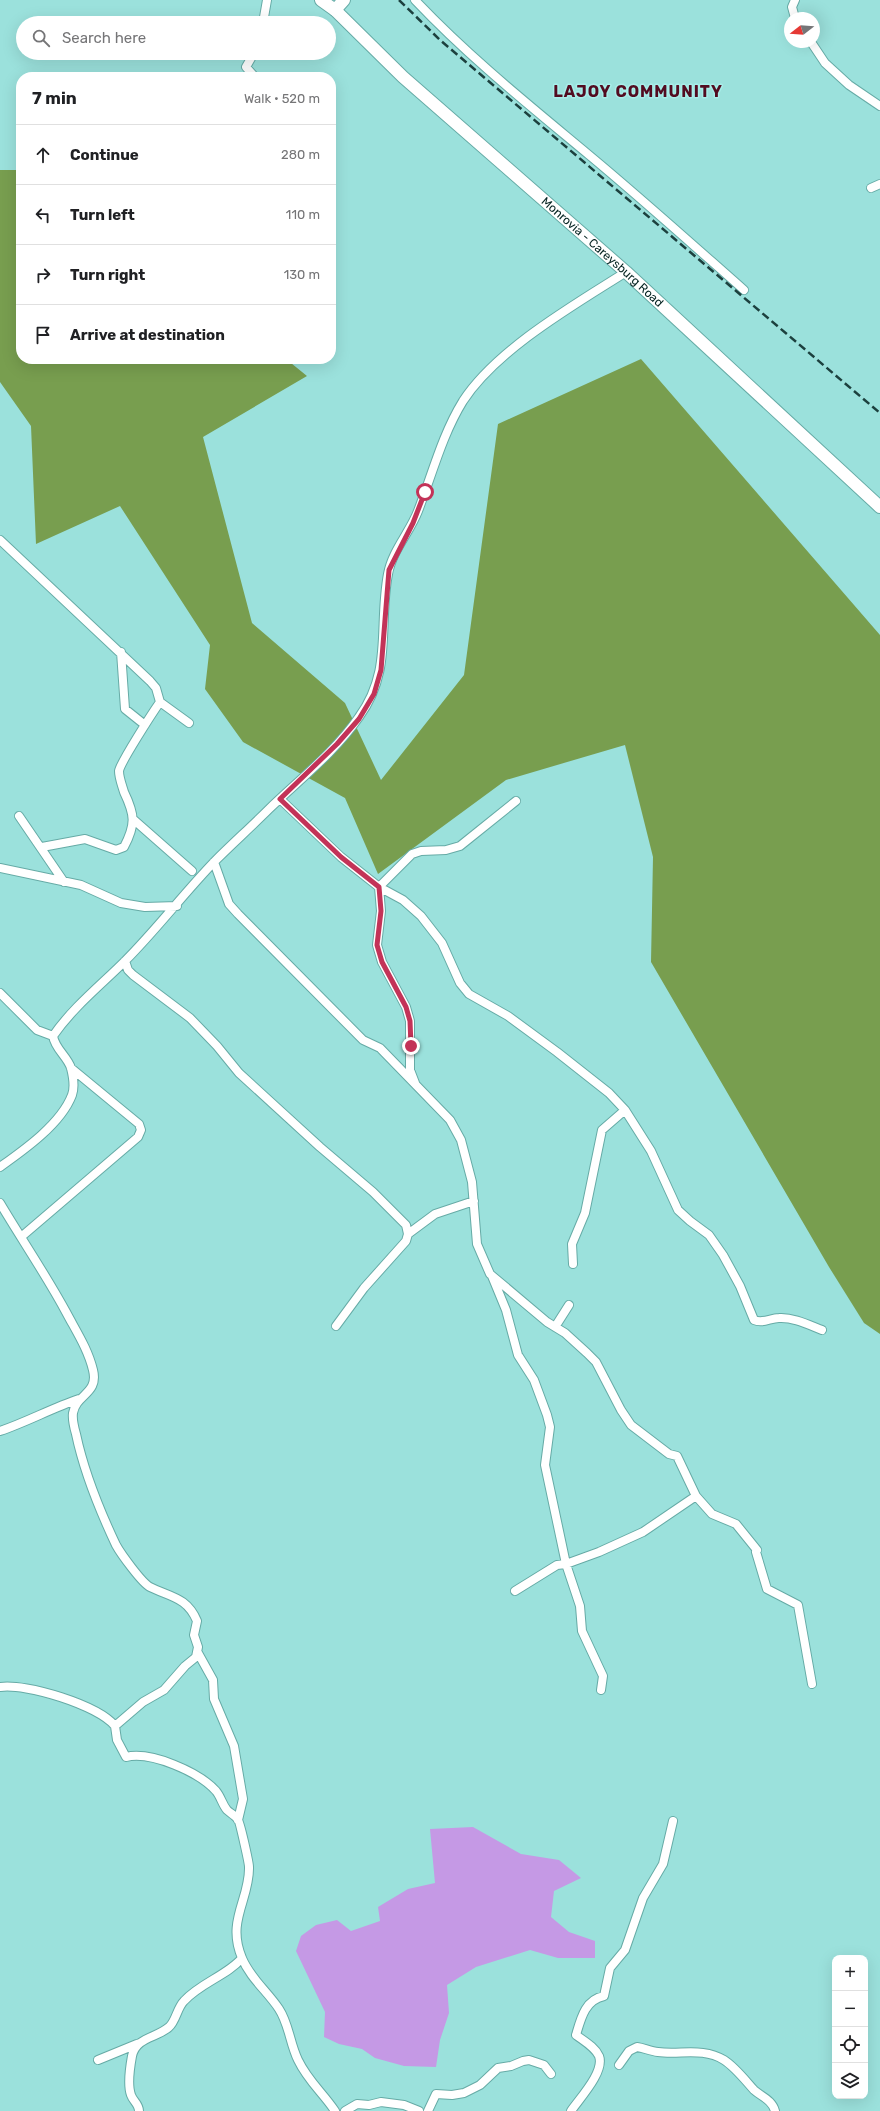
<!DOCTYPE html>
<html lang="en">
<head>
<meta charset="utf-8">
<style>
	:root { --surface:#fff; --page:#f6f6f6; --text:#202124; --muted:#757577; --line:#e0e0e0 }
	body { margin:0; font-family:Rubik,sans-serif; background:var(--page); color:var(--text) }
	.controls { position:absolute; right:12px; bottom:12px; display:grid; overflow:hidden; border-radius:8px; box-shadow:0 4px 16px #0002 }
	.controls button { width:36px; height:36px; display:grid; place-items:center; padding:0; border:0; border-bottom:1px solid var(--line); background:var(--surface); color:var(--text); font:20px sans-serif }
	.compass { position:absolute; left:784px; top:12px; width:36px; height:36px; border-radius:50%; background:var(--surface); box-shadow:0 4px 16px #0002; rotate:253deg }
	.stop { position:absolute; width:12px; height:12px; margin:-9px; border:3px solid #c33358; border-radius:50%; background:#fff }
	.stop.end { background:#c33358; border-color:#fff; box-shadow:0 1px 4px #0008 }
	.list { margin:0; padding:0; list-style:none }
	h2 { display:flex; justify-content:space-between; align-items:center; height:52px; margin:0; padding:0 16px; font-size:17px }
	h2 small { font-size:13px; font-weight:400; color:var(--muted) }
	.list li { display:grid; grid-template-columns:26px 1fr auto; gap:12px; align-items:center; box-sizing:border-box; height:60px; padding:0 16px; border-top:1px solid var(--line) }
	.list b { display:block; font-size:15px; white-space:nowrap }
	.list em { font-size:13px; font-style:normal; color:var(--muted) }
	.icon { flex:none; width:22px; height:22px; fill:none; stroke:currentColor; stroke-width:2; stroke-linecap:round; stroke-linejoin:round }
	.map { position:relative; flex:none; width:880px; height:2111px; overflow:hidden }
	.search { position:absolute; background:var(--surface); box-shadow:0 4px 16px #0002; left:16px; top:16px; width:320px; height:44px; display:flex; align-items:center; gap:10px; box-sizing:border-box; padding:0 14px; border-radius:22px; color:var(--muted); font-size:15px }
	.panel { position:absolute; background:var(--surface); box-shadow:0 4px 16px #0002; left:16px; top:72px; width:320px; height:292px; border-radius:16px }
	.map>svg:first-child { display:block }
	.forest { fill:#789e4f }
	.water { fill:#c599e5 }
	.lines { fill:none; stroke-linecap:round; stroke-linejoin:round }
	.street-casing { stroke:#66aba6; stroke-width:10 }
	.secondary-casing { stroke:#66aba6; stroke-width:14 }
	.street { stroke:#fff; stroke-width:8 }
	.secondary { stroke:#fff; stroke-width:12 }
	.rail { stroke:#1c403e; stroke-width:2.5; stroke-dasharray:8 4; stroke-linecap:butt }
	.route { stroke:#c33358; stroke-width:5 }
	.labels { text-anchor:middle; dominant-baseline:central; stroke-width:3; stroke-linejoin:round; paint-order:stroke }
	.street-label { font-size:12px; fill:#062422; stroke:#a8eee9 }
	.district-label { font-size:16px; font-weight:bold; letter-spacing:1px; fill:#520c20; stroke:#a8eee9 }
</style>
</head>
<body>
<div class="map">
<svg width="880" height="2111" viewBox="0 0 880 2111">
	<rect width="100%" height="100%" fill="#9be1dc"/>
	<!-- forest -->
	<path class="forest" d="M0 170H21V359H286L307 376 203 437 252 623 345 703 381 780 464 675 498 424 641 359 880 635V1334L864 1323 829 1267 651 962 653 857 625 745 506 780 378 874 345 798 243 742 205 689 210 645 120 506 36 544 31 426 0 382Z"/>
	<!-- water -->
	<path class="water" d="M473 1827 521 1854 559 1860 581 1878 554 1891 551 1917 569 1932 595 1941V1958H558L530 1950 476 1967 447 1985 449 2013 440 2040 436 2067 404 2066 375 2058 362 2049 339 2044 324 2037 325 2012 296 1951 301 1936 316 1925 337 1920 351 1931 380 1921 378 1907 408 1889 435 1883 430 1829Z"/>
	<g class="lines">
		<defs>
			<path id="street" d="M415 0C469 57 529 105 589 155 642 199 693 245 744 290
				M795 18 792 7 795 0
				M263 23 267 0
				M811 42 825 63 849 85 880 106
				M254 53 246 67 255 77
				M871 188 880 184
				M0 540 150 681 156 688 160 702C153 712 120 763 119 771 119 778 122 785 124 792 135 815 136 824 124 847L116 850 85 839 42 847
				M121 652 125 709 145 725
				M160 702 189 723
				M280 799 341 857 379 887 403 900 421 916 442 943 460 983 469 994 508 1016 557 1052 609 1093 625 1110 651 1151 678 1210 690 1221 709 1235 723 1255 740 1286 754 1320C763 1324 770 1318 779 1318 793 1317 809 1325 822 1330
				M19 816 64 882
				M134 820 192 871
				M214 862 229 904 238 914 363 1040 380 1048 450 1120 461 1140 472 1182 477 1244 490 1274 547 1322 565 1333 587 1353 596 1362 621 1410 631 1425 669 1454 677 1456 696 1496 712 1514 736 1524 757 1550
				M0 868 81 885 121 903 145 907 177 906
				M125 961 128 970 133 975 190 1018 217 1046 239 1073 320 1147 373 1192 406 1225 408 1234 406 1241 364 1288 336 1326
				M0 993 37 1030 53 1036
				M415 1083 410 1070V1021L406 1007 382 962 377 945 381 911 379 887 412 854 421 851 446 850 460 846 516 801
				M0 1167C24 1150 61 1124 72 1095 75 1087 73 1076 71 1068 67 1056 55 1049 53 1036 73 1007 101 985 125 961 157 929 184 893 215 861 233 843 251 827 269 809 299 780 335 752 359 717 393 670 378 627 388 574 392 551 410 532 418 511 432 475 442 435 463 401 497 349 574 305 626 272
				M0 1203C22 1240 46 1275 66 1312 76 1331 88 1349 93 1370 99 1394 76 1394 73 1413 72 1420 74 1427 76 1434 84 1472 99 1509 116 1545 121 1554 142 1583 150 1587 170 1597 187 1597 197 1621L194 1635 198 1647 196 1657 185 1666 164 1690 143 1702 115 1726
				M408 1234 435 1214 474 1201
				M21 1237 138 1137 141 1130 139 1124 71 1068
				M573 1264 572 1244 585 1213 602 1130 625 1110
				M492 1276 506 1310 518 1355 534 1380 547 1415 550 1427 545 1465 566 1564 580 1606 582 1631 603 1676 601 1690
				M555 1327 569 1305
				M0 1431C27 1422 52 1408 79 1399
				M756 1552 767 1589 798 1605 812 1684
				M515 1591 557 1565 566 1564 599 1552 643 1532 696 1496
				M198 1653 213 1680 214 1699 234 1746 243 1799 238 1820
				M0 1687C26 1683 98 1705 115 1726L117 1740 126 1757C151 1751 199 1772 216 1791 221 1797 222 1804 227 1810 230 1813 236 1816 238 1820 240 1822 249 1863 249 1867 250 1899 226 1921 242 1958 250 1978 268 1992 279 2009 289 2024 290 2044 298 2060 308 2081 323 2093 335 2111
				M98 2060 137 2044
				M619 2065 629 2051 637 2047C644 2048 650 2051 658 2052 680 2055 703 2047 724 2060 735 2067 745 2080 754 2090 762 2097 772 2100 775 2111
				M139 2111C139 2104 133 2101 131 2095 127 2084 130 2067 132 2056 136 2037 157 2038 169 2027 176 2021 177 2008 184 2001 200 1983 228 1975 242 1958
				M345 2111 357 2104 369 2105 381 2102 404 2105 419 2111
				M428 2111 436 2094 452 2095 464 2093 480 2085 498 2068 511 2066 523 2061 529 2060 544 2065 551 2074
				M571 2111C579 2099 605 2072 599 2056 595 2047 584 2041 576 2035 581 2018 585 2000 604 1996L610 1968 625 1950 643 1898 663 1864 673 1821"/>
			<g id="secondary">
				<path id="s1" d="M321 0 335 10 403 77 626 272 880 507"/>
				<path d="M335 10 344 0"/>
			</g>
		</defs>
		<!-- street casing -->
		<use href="#street" class="street-casing"/>
		<!-- secondary casing -->
		<use href="#secondary" class="secondary-casing"/>
		<!-- street -->
		<use href="#street" class="street"/>
		<!-- secondary -->
		<use href="#secondary" class="secondary"/>
		<!-- rail -->
		<path class="rail" d="M399 0 440 40 880 413"/>
	</g>
	<g class="lines">
		<!-- route -->
		<path class="route" d="M411 1046 410 1021 406 1007 382 962 377 945 381 911 379 887 341 857 280 799 337 744 359 719 374 694 381 670 389 570 413 523 425 492"/>
	</g>
	<g class="labels">
		<!-- street labels -->
		<g class="street-label">
			<text stroke="none"><textPath href="#s1" startOffset="378">Monrovia - Careysburg Road</textPath></text>
		</g>
		<!-- district labels -->
		<g class="district-label">
			<text x="638" y="91">LAJOY COMMUNITY</text>
		</g>
	</g>
</svg>
<div class="controls">
<button>+</button>
<button>−</button>
<button><svg class="icon" aria-label="locate" viewBox="0 0 24 24"><circle cx="12" cy="12" r="6"/><path d="M12 2v4M12 18v4M2 12h4M18 12h4"/></svg></button>
<button><svg class="icon" aria-label="layers" viewBox="0 0 24 24"><path d="M12 4l9 5-9 5-9-5zM3 14l9 5 9-5"/></svg></button>
</div>
<svg class="compass" viewBox="-18 -18 36 36"><path d="M0-13l5 13h-10z" fill="#e53935"/><path d="M0 13l5-13h-10z" fill="#757577"/></svg>
<div class="stop" style="left:425px;top:492px"></div>
<div class="stop end" style="left:411px;top:1046px"></div>
<div class="search"><svg class="icon" aria-label="search" viewBox="0 0 24 24"><circle cx="10" cy="10" r="6"/><path d="M15 15l6 6"/></svg>Search here</div>
<section class="panel">
<h2>7 min<small>Walk · 520 m</small></h2>
<ul class="list">
<li><svg class="icon" aria-label="ahead" viewBox="0 0 24 24"><path d="M12 20V5M6 11l6-6 6 6"/></svg><div><b>Continue</b></div><em>280 m</em></li>
<li><svg class="icon" aria-label="left" viewBox="0 0 24 24"><path d="M17 20v-9H6M10 6l-5 5 5 5"/></svg><div><b>Turn left</b></div><em>110 m</em></li>
<li><svg class="icon" aria-label="right" viewBox="0 0 24 24"><path d="M7 20v-9h11M14 6l5 5-5 5"/></svg><div><b>Turn right</b></div><em>130 m</em></li>
<li><svg class="icon" aria-label="arrive" viewBox="0 0 24 24"><path d="M6 21V4h12l-3 4 3 4H6"/></svg><div><b>Arrive at destination</b></div></li>
</ul>
</section>
</div>
</body>
</html>
